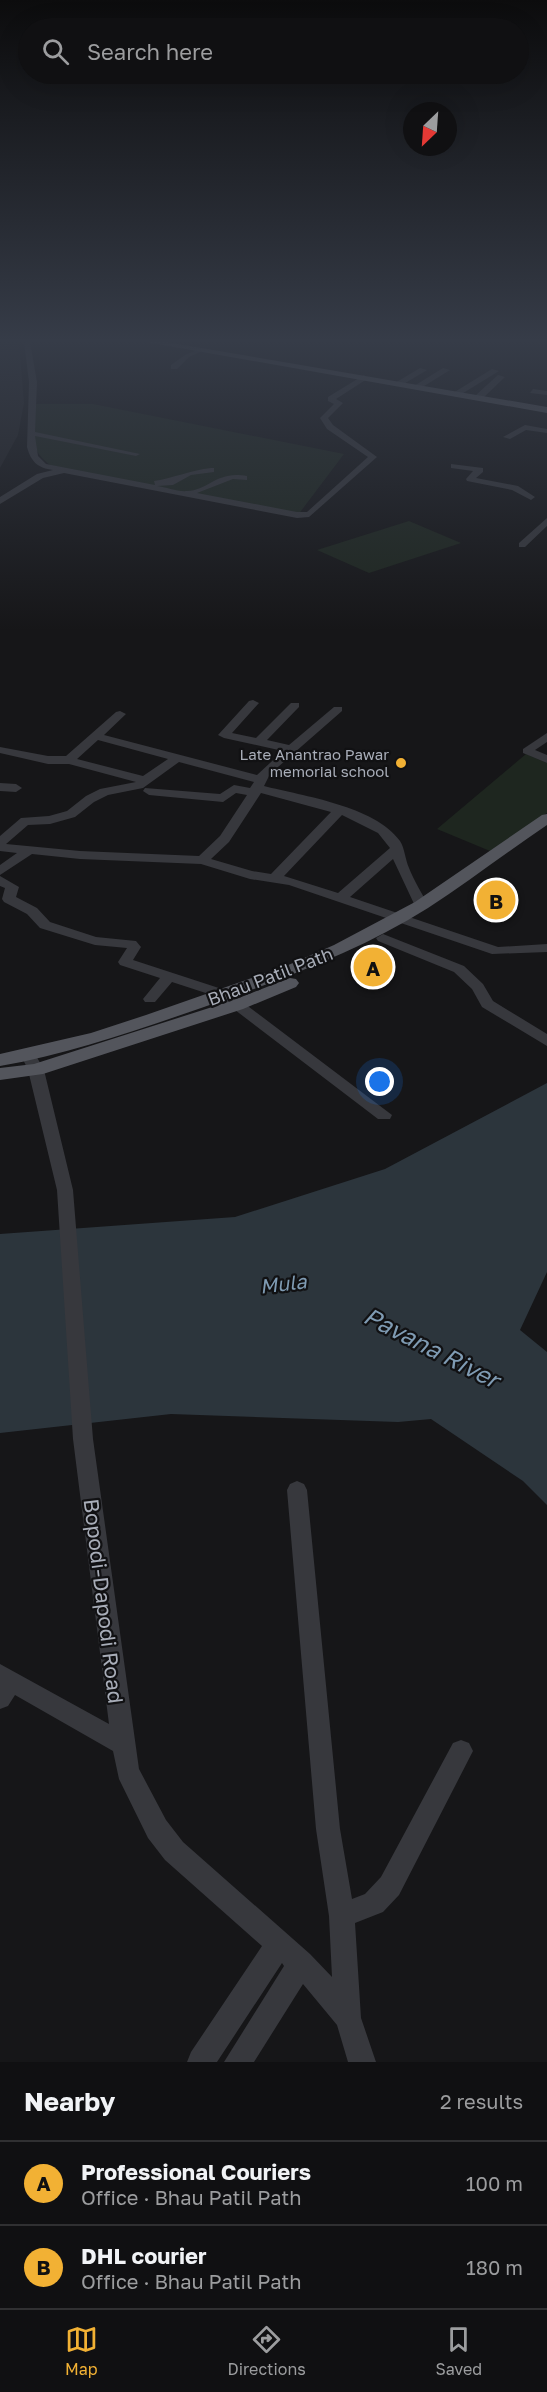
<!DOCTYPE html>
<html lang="en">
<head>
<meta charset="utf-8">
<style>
	:root { --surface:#101012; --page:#1e1e20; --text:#f1f3f6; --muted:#9c9d9f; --line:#303032; --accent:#f2b134 }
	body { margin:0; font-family:"Golos Text",sans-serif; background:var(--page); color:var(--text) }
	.compass { position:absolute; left:403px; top:102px; width:54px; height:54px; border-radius:50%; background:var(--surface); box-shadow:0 6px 24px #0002; rotate:205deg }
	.you { position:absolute; left:380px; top:1082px; width:21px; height:21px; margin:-15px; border:4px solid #fff; border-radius:50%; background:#1a73e8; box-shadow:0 0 0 9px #1a73e833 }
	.badge { display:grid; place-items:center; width:39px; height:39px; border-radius:50%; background:var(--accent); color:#111; font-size:20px; font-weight:700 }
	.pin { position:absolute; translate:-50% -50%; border:3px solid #fff; box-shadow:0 2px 6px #0006 }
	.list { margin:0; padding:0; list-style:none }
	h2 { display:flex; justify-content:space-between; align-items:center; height:78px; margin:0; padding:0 24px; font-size:26px }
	h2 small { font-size:20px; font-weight:400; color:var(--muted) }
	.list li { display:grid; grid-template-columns:39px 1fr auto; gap:18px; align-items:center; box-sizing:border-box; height:84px; padding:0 24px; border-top:2px solid var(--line) }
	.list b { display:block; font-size:22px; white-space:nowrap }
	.list p { margin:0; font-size:20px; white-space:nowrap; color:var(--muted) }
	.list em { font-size:20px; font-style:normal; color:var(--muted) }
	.icon { flex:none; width:33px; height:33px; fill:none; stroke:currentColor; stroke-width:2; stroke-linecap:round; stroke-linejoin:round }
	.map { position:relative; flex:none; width:547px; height:2062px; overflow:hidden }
	.search { position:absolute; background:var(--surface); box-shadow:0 6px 24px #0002; left:18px; right:18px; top:18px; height:66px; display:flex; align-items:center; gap:15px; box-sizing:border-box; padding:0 21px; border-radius:33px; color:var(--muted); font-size:22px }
	.sheet { height:246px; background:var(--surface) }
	nav { display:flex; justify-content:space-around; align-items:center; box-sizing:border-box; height:84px; border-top:2px solid var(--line); background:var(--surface); font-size:16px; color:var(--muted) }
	nav a { display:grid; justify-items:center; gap:3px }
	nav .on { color:var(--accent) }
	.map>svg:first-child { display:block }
	.built { fill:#222225 }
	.green { fill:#1e261f }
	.water { fill:#2c353c }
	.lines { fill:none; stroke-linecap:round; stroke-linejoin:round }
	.minor { fill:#37383d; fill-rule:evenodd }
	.major { fill:#53555c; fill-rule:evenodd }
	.poi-dot { fill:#f2b134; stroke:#111113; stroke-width:2 }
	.labels { text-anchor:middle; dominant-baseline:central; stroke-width:4.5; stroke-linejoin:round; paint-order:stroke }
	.far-poi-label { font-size:15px; fill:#a8adb8; stroke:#111113; text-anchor:end }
	.street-label { font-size:18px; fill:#a8adb8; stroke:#111113 }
	.water-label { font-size:20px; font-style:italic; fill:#7f9bb3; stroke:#111113 }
	.near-street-label { font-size:21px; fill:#a8adb8; stroke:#111113 }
	.near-water-label { font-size:24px; font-style:italic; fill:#7f9bb3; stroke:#111113 }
</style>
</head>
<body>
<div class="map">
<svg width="547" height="2062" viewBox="0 0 547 2062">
	<rect width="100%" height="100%" fill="#161618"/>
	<!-- built -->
	<path class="built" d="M0 342H19L24 403 18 435 0 468Z"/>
	<!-- green -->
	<path class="green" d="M36 404H93L344 454 298 515 60 472C28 451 30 440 36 404Z
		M409 521 461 543 369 573 317 550Z
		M526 754 547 763V813L490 851 437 829Z"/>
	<!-- water -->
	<path class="water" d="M547 1083V1272L520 1330 547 1352V1505L523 1481 431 1419 398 1422 171 1414 0 1433V1234L235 1217 385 1169Z"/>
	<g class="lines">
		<!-- minor -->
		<path class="minor" d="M24 342H30L37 382 35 432 140 454 136 456 35 436 38 456 46 464 155 485 154 481C174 478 191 470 211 468H214V472L191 475 173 485 157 486C166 487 178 492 187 491 209 490 217 470 247 476V480L233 479 197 493 297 512H307L368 457 327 429 320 418 334 404 328 401V397L364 375 367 379 336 399 343 403 328 418 333 425 377 457 309 517 297 518 64 473 43 478 0 504V497L37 474 53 470C38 468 31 462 27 447L29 382Z
			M197 350 202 351 189 357 177 369H171V365L185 355Z
			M420 368 427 370 402 385 395 383Z
			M443 368 450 370 421 388 414 386Z
			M492 369 499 371 460 395 453 393Z
			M498 375 505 377 482 399H476V395Z
			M533 389 547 391V395L530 393Z
			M525 425 547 429V433L526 430 510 439 503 437Z
			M451 464 483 468V472L476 478 518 486 535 497 531 500 512 490 467 481 466 479 473 471 451 468Z
			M547 518V526L525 547H519V543Z
			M253 700 259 703 232 733 256 738 291 703H299V707L267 740 289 745 334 707H342V711L270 774 264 786C303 796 375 806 400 841 405 849 405 859 409 868 414 881 422 893 428 905L426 908H416L393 859 350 897 498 947 547 944V952L492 954 289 885 250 879 201 864 80 859 32 854 0 875V865L17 853 0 851V836L21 818 49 816 67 811 86 796 100 789 136 782 69 764H48L0 753V747L48 756H66L116 712 120 711 126 714 104 735 257 775 283 751 224 738 218 735 249 701ZM98 740 168 759 143 776 77 759ZM179 762 254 782 250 788 234 785 220 794 145 788 143 791 149 795 223 802 236 793 247 795 220 836 199 856 80 851 6 844 28 825 50 824 75 817 94 802 108 795 143 788ZM261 793 331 812 271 874 252 871 211 859 229 842ZM342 815 378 833 390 848 338 893 284 876Z
			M547 733V742L535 750 547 755V763L523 753V749Z
			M0 783 16 784 22 788 16 792 0 791Z
			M0 876 19 887 16 897 37 908 50 922 96 937 136 941 141 947 133 960 228 991 392 1115 390 1119H378L218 997 172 982 155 1002H145L143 999 160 978 120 965 118 962 127 948 95 945 40 928 27 914 4 902 2 899 5 888 0 886Z
			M383 934 464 966 483 984 493 1001 547 1034V1046L482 1007 472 989 454 972 378 941 376 938Z
			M29 1050 34 1052 44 1070 73 1190 93 1439 139 1769 166 1820 183 1842 310 1954 332 1977 329 1916 316 1829 287 1490 290 1484 297 1481 304 1484 307 1490 340 1829 352 1899 365 1894 381 1877 453 1743 461 1740 469 1743 473 1751 399 1895 383 1912 355 1923 361 2018 376 2062H348L337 2025 303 1984 254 2062H224L284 1966 282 1963 217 2062H187L191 2052 262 1946 165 1860 148 1838 119 1779 113 1751 15 1695 8 1706 0 1709V1664L109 1724 73 1439 57 1190 28 1070 21 1055Z"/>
		<!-- major -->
		<path class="major" d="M146 342H166L547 407V413Z
			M547 814V825C507 852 468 882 428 908 358 952 282 979 204 1007 137 1030 70 1054 0 1066V1054L91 1033 146 1015 286 966 334 945 415 902 542 815Z
			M290 978 296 979 299 983 296 987 243 1009 43 1074 0 1080V1068L34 1064 231 1001Z"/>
	</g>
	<!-- sky -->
	<linearGradient id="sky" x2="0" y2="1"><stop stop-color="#0c0c0d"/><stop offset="0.54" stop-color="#363c48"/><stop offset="1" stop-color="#363c48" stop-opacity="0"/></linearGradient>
	<rect width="547" height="631" fill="url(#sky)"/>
	<!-- markers -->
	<circle class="poi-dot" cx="401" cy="763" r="6"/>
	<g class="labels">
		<!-- far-poi labels -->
		<g class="far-poi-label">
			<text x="389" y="754">Late Anantrao Pawar<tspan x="389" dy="17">memorial school</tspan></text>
		</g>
		<!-- street labels -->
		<g class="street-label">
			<text transform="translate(270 976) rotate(-21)">Bhau Patil Path</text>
		</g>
		<!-- water labels -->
		<g class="water-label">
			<text transform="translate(283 1283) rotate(-7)">Mula</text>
		</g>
		<!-- near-street labels -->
		<g class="near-street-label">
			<text transform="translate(104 1601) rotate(83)">Bopodi-Dapodi Road</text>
		</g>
		<!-- near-water labels -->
		<g class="near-water-label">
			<text transform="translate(432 1347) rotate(27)">Pavana River</text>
		</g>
	</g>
</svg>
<svg class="compass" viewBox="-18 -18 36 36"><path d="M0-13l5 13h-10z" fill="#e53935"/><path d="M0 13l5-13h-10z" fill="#9c9d9f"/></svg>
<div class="you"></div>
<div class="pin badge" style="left:373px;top:967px">A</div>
<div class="pin badge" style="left:496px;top:900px">B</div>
<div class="search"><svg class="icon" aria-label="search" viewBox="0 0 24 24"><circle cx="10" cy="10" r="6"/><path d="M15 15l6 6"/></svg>Search here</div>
</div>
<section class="sheet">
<h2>Nearby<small>2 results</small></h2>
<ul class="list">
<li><span class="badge">A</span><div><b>Professional Couriers</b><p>Office · Bhau Patil Path</p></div><em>100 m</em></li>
<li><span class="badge">B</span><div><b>DHL courier</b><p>Office · Bhau Patil Path</p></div><em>180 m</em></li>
</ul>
</section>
<nav>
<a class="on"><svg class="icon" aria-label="map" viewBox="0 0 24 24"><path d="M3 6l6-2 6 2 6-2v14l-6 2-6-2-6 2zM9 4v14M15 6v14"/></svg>Map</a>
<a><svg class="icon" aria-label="directions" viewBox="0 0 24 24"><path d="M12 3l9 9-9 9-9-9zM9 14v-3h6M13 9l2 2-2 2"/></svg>Directions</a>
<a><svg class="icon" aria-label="saved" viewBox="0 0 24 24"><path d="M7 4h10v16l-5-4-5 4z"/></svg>Saved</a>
</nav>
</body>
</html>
